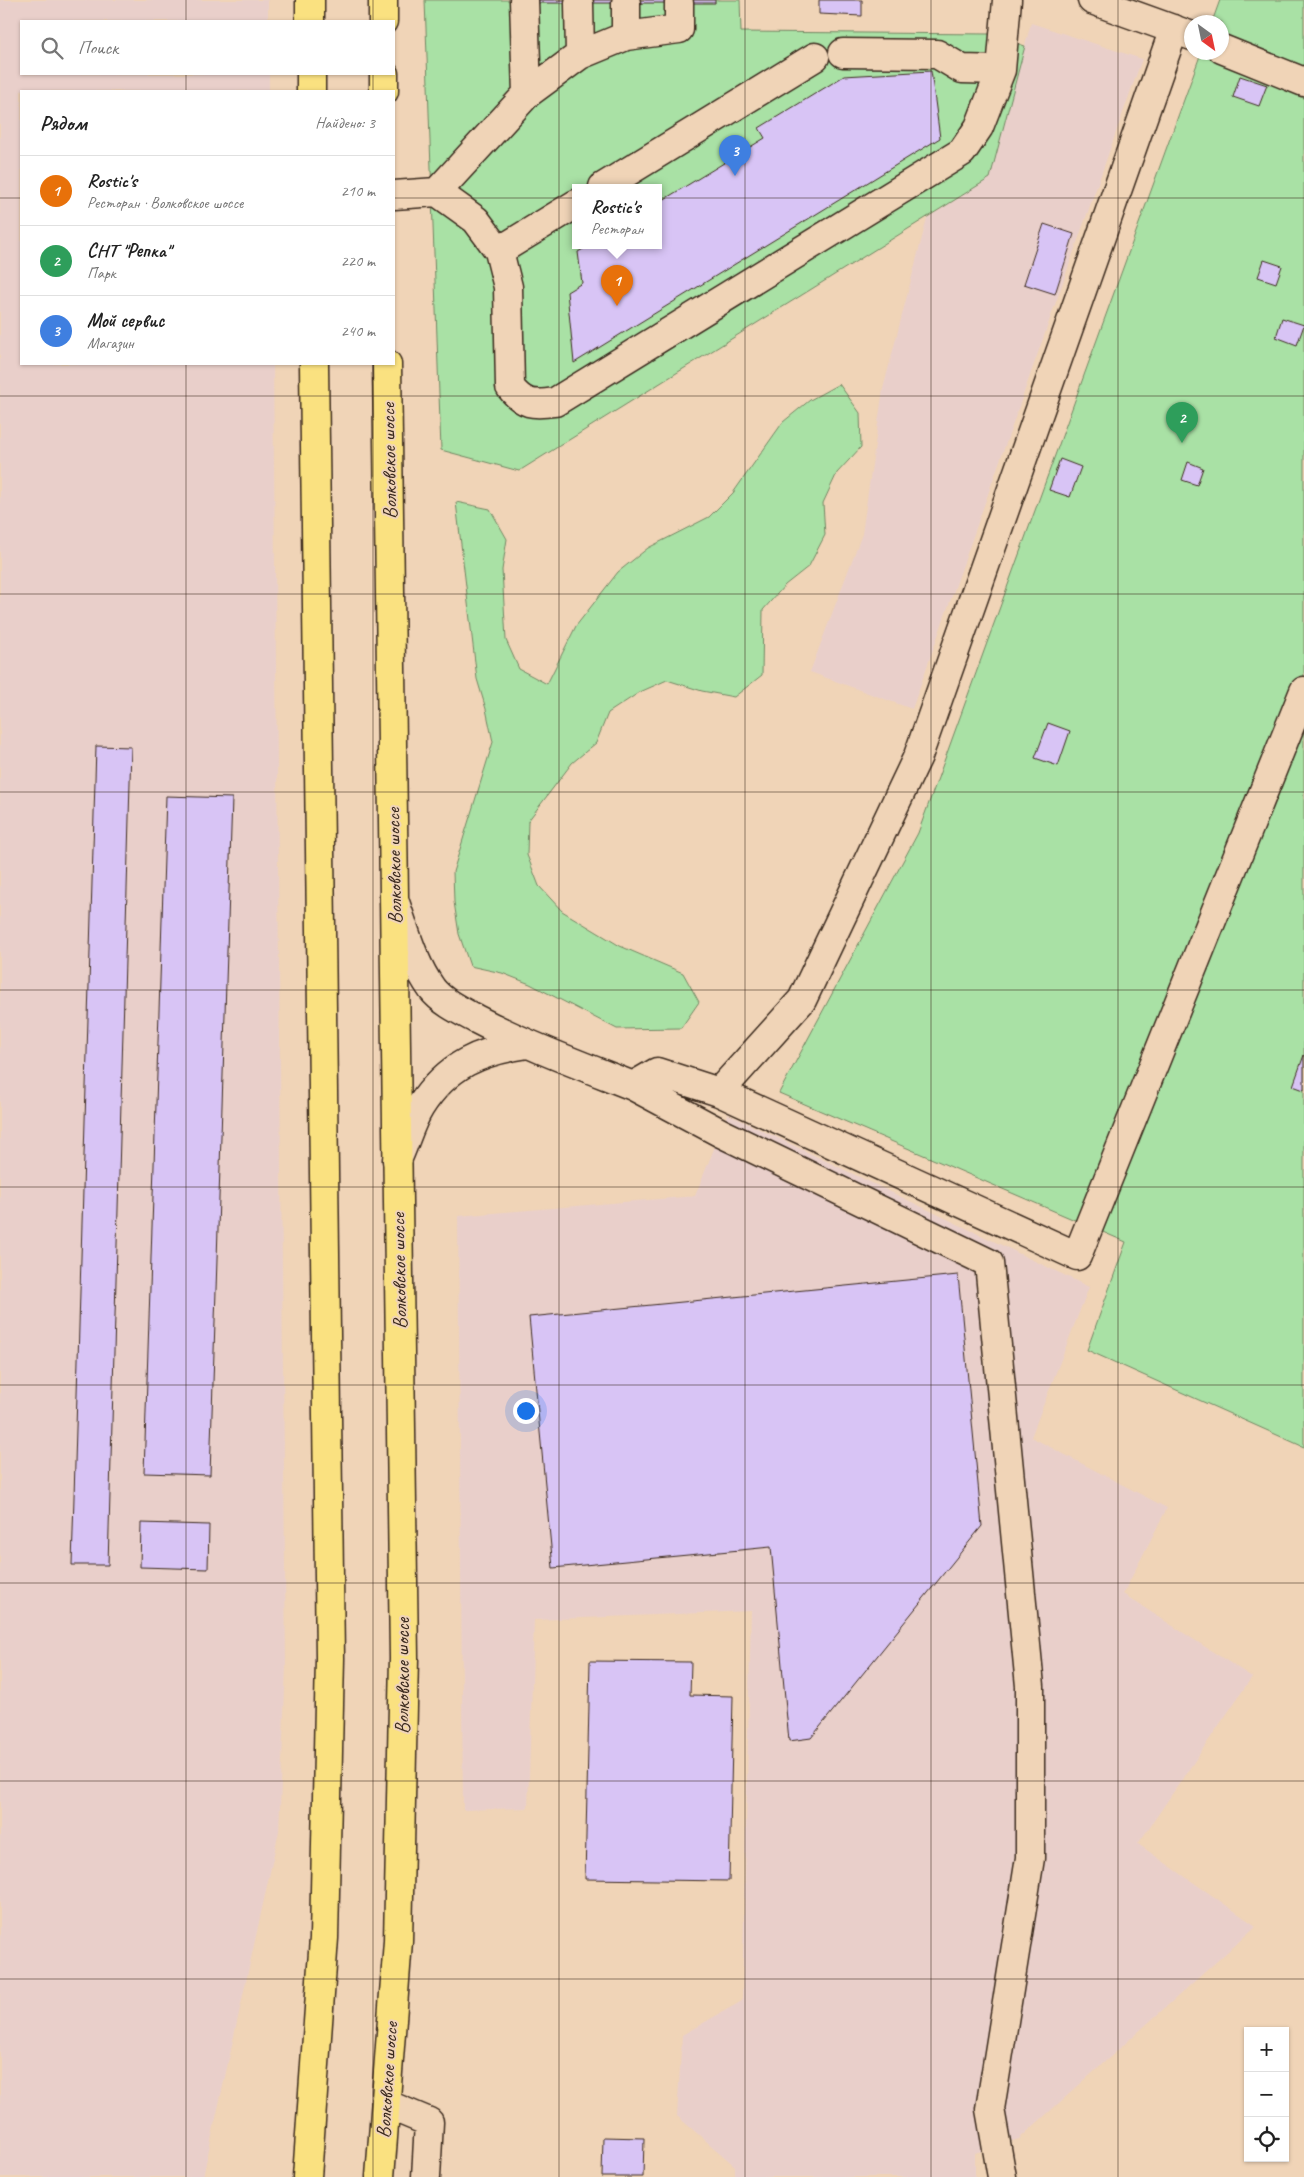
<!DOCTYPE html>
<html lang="ru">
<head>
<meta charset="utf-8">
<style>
	:root { --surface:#fff; --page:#f6f6f6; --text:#222; --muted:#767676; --line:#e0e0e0; --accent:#1a73e8 }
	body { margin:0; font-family:Caveat,sans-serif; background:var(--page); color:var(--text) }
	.controls { position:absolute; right:15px; bottom:15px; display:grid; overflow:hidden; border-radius:0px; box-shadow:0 1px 4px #0004 }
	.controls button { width:45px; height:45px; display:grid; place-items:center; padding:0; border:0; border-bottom:1px solid var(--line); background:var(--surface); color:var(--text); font:25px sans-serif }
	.compass { position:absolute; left:1184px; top:15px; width:45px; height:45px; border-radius:50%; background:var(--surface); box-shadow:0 1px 4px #0004; rotate:147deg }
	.you { position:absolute; left:525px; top:1410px; width:18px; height:18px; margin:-12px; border:4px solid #fff; border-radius:50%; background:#1a73e8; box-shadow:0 0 0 8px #1a73e833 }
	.badge { display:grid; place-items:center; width:32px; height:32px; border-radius:50%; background:var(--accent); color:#fff; font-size:16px; font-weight:700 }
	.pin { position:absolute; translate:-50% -41px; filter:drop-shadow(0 1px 2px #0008) }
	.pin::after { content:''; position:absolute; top:26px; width:18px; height:15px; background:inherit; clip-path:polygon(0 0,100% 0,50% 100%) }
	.popup { position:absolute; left:572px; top:184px; width:90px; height:65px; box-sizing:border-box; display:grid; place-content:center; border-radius:0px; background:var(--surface); filter:drop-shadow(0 1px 4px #0005); font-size:16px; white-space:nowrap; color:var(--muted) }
	.popup b { font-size:19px; color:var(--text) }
	.popup::after { content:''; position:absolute; left:50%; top:100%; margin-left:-10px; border:10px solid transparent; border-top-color:var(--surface) }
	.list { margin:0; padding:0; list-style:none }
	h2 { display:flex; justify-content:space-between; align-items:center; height:65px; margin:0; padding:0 20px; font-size:21px }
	h2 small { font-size:16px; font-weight:400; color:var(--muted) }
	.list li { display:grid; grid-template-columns:32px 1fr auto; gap:15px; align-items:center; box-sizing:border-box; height:70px; padding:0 20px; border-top:1px solid var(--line) }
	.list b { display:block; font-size:19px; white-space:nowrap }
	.list p { margin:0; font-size:16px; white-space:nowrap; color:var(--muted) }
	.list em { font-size:16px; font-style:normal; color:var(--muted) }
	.icon { flex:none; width:28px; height:28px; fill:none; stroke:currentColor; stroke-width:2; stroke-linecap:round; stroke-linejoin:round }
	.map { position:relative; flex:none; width:1304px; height:2177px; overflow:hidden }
	.search { position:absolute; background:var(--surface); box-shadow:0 1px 4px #0004; left:20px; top:20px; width:375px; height:55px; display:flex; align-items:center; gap:12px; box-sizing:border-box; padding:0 18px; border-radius:0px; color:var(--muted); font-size:19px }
	.panel { position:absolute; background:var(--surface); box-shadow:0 1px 4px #0004; left:20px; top:90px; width:375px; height:275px; border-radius:0px }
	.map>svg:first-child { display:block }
	.built { fill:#e9cfca }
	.green { fill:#a9e1a5; stroke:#728662; fill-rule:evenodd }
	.building { fill:#d8c4f5; stroke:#3b2a1e }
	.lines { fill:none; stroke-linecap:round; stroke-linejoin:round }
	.minor-casing { stroke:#3b2a1e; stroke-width:31 }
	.major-casing { stroke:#3b2a1e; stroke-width:31 }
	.minor { stroke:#f0d4b7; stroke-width:28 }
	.major { stroke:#fae180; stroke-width:28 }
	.grid { fill:none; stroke:#3b2a1e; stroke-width:1; stroke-opacity:0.55 }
	.labels { text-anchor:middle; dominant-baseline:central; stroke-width:4; stroke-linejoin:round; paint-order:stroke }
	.street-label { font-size:20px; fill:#3b2a1e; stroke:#f0d4b7 }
</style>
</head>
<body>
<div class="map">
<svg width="1304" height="2177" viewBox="0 0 1304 2177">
	<rect width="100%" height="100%" fill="#f0d4b7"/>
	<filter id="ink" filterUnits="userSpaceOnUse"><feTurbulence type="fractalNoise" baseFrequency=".02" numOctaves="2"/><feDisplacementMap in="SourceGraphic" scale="10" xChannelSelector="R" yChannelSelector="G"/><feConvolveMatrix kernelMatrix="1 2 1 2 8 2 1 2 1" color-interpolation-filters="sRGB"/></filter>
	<g filter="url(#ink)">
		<!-- built -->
		<path class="built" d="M0 0H268V21H21V74H269V91H21V364H273L286 1666 279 1831 203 2177H0Z
			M1031 23 1142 59 912 709 810 672 862 534 883 389 927 218 990 178Z
			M728 1114 1089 1287 1031 1437 1167 1508 1123 1594 1252 1677 1138 1844 1256 1926 1019 2139 975 2153V2177H735V2166L677 2116 682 2035 742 2001 751 1611 534 1620 528 1808 463 1810 458 1216 695 1196Z"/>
		<!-- green -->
		<path class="green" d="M425 0H740L741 32 989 34 1025 46 990 178 519 471 441 450ZM576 187H658V245H576Z
			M1220 0H1304V1447L1087 1350 1126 1242 779 1093 918 833 1201 53 1222 52V22H1212Z
			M839 384 860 413 861 447 837 473 823 503 825 535 809 566 785 585 763 610 762 675 734 697 702 691 667 680 640 692 608 713 596 743 572 763 528 821 527 855 539 886 562 911 620 946 683 973 699 1002 681 1028 617 1029 530 984 502 973 470 966 459 934 454 902 453 872 493 742 486 709 477 679 456 502 490 509 507 539 502 570 506 640 519 669 547 684 576 626 618 572 648 548 709 517 733 493 783 422 810 400Z"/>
		<!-- building -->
		<path class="building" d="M535 0H715V3H535Z
			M819 0H862V16L819 14Z
			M931 71 940 138 574 363 567 292 582 283 578 252 590 245H658V203L765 138 759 128 844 76Z
			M1240 76 1267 85 1259 106 1233 97Z
			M1044 224 1074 234 1055 294 1024 284Z
			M1264 260 1282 266 1276 283 1258 277Z
			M1282 318 1304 325 1297 345 1276 337Z
			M1060 459 1081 467 1070 497 1049 490Z
			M1188 462 1203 468 1197 485 1182 480Z
			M1048 723 1070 731 1058 766 1035 758Z
			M96 746 131 747 108 1565H72Z
			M166 796 232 798 210 1475 144 1473Z
			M1304 1055V1090L1293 1086Z
			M958 1275 982 1526 811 1738 789 1741 771 1547 553 1568 529 1317Z
			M141 1523 209 1525 208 1569 140 1567Z
			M590 1661 691 1662 690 1695 733 1696 729 1881 585 1879Z
			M603 2137 644 2138 643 2177H602Z"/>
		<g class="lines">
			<defs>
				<path id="minor" d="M1092 0 1192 36
					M579 3 580 55
					M626 3V36
					M1222 49 1304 82
					M843 53 937 54 962 69 1001 70
					M527 94 580 55 626 36 679 29V3
					M603 187 815 57
					M437 192 476 220 499 251 508 287 510 387C524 405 533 405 555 402L962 152 979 127 1001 70 1007 0
					M394 195 437 192 527 94 524 0
					M499 251 576 204
					M396 905C406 934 414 964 432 989 442 1002 461 1011 476 1019 526 1045 580 1065 633 1086L657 1072 719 1092 1077 1256 1304 691
					M633 1086 721 1133 989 1263 1030 1686V1858L990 2109 1002 2177
					M719 1092 802 1000 918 756 1174 29
					M397 1160C405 1143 410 1123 420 1107 448 1064 480 1051 528 1044
					M386 2104 429 2122 426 2177"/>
				<path id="major" d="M310 0V21
					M383 0V21
					M311 74V91
					M384 74V91
					M307 2177 324 1938 330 1658 314 364
					M380 2177 398 1941 404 1658 387 364"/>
			</defs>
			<!-- minor casing -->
			<use href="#minor" class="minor-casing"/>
			<!-- major casing -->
			<use href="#major" class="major-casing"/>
			<!-- minor -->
			<use href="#minor" class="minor"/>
			<!-- major -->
			<use href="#major" class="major"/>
		</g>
	</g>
	<!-- grid -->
	<path class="grid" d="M186 0V21M373 0V21M559 0V2177M745 0V2177M931 0V2177M1118 0V2177M186 74V91M373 74V91M0 198H21M394 198H1304M186 364V2177M373 364V2177M0 396H1304M0 594H1304M0 792H1304M0 990H1304M0 1187H1304M0 1385H1304M0 1583H1304M0 1781H1304M0 1979H1304"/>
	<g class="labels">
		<!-- street labels -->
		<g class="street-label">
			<text transform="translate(389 461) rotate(-91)">Волковское шоссе</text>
			<text transform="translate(394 866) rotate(-91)">Волковское шоссе</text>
			<text transform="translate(399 1271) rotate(-91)">Волковское шоссе</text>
			<text transform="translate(402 1676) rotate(-90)">Волковское шоссе</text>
			<text transform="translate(387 2080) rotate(-86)">Волковское шоссе</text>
		</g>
	</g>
</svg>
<div class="controls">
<button>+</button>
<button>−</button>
<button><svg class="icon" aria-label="locate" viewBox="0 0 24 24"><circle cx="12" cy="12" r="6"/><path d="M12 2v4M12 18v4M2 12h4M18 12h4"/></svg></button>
</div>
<svg class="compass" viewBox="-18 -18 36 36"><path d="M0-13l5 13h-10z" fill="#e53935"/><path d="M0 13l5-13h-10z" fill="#767676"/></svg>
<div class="you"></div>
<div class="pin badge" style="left:617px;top:306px;background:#e8710a">1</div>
<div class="popup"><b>Rostic's</b>Ресторан</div>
<div class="pin badge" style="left:1182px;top:443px;background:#2e9e5b">2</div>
<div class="pin badge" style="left:735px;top:176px;background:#3f7fe0">3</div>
<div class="search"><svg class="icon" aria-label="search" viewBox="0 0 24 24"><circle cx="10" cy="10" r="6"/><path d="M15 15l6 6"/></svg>Поиск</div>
<section class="panel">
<h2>Рядом<small>Найдено: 3</small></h2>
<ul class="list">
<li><span class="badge" style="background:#e8710a">1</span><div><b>Rostic's</b><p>Ресторан · Волковское шоссе</p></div><em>210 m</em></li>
<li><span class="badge" style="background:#2e9e5b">2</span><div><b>СНТ &quot;Репка&quot;</b><p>Парк</p></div><em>220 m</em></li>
<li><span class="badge" style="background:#3f7fe0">3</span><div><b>Мой сервис</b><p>Магазин</p></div><em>240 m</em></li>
</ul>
</section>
</div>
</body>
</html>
